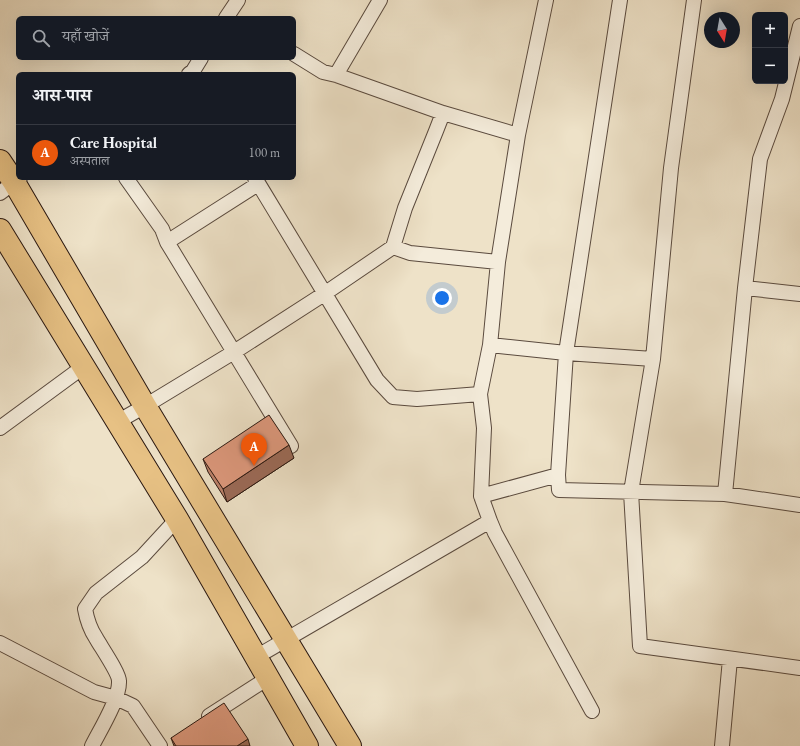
<!DOCTYPE html>
<html lang="hi">
<head>
<meta charset="utf-8">
<style>
	:root { --surface:#171b24; --page:#20242c; --text:#f1f3f6; --muted:#9ea1a6; --line:#363941; --accent:#ea580c }
	body { margin:0; font-family:"EB Garamond","Noto Serif Devanagari",serif; background:var(--page); color:var(--text) }
	.controls { position:absolute; right:12px; top:12px; display:grid; overflow:hidden; border-radius:6px; box-shadow:0 4px 16px #0002 }
	.controls button { width:36px; height:36px; display:grid; place-items:center; padding:0; border:0; border-bottom:1px solid var(--line); background:var(--surface); color:var(--text); font:20px sans-serif }
	.compass { position:absolute; left:704px; top:12px; width:36px; height:36px; border-radius:50%; background:var(--surface); box-shadow:0 4px 16px #0002; rotate:169deg }
	.you { position:absolute; left:442px; top:298px; width:14px; height:14px; margin:-10px; border:3px solid #fff; border-radius:50%; background:#1a73e8; box-shadow:0 0 0 6px #1a73e833 }
	.badge { display:grid; place-items:center; width:26px; height:26px; border-radius:50%; background:var(--accent); color:#fff; font-size:13px; font-weight:700 }
	.pin { position:absolute; translate:-50% -33px; filter:drop-shadow(0 1px 2px #0008) }
	.pin::after { content:''; position:absolute; top:21px; width:14px; height:12px; background:inherit; clip-path:polygon(0 0,100% 0,50% 100%) }
	.list { margin:0; padding:0; list-style:none }
	h2 { display:flex; justify-content:space-between; align-items:center; height:52px; margin:0; padding:0 16px; font-size:17px }
	h2 small { font-size:13px; font-weight:400; color:var(--muted) }
	.list li { display:grid; grid-template-columns:26px 1fr auto; gap:12px; align-items:center; box-sizing:border-box; height:56px; padding:0 16px; border-top:1px solid var(--line) }
	.list b { display:block; font-size:15px; white-space:nowrap }
	.list p { margin:0; font-size:13px; white-space:nowrap; color:var(--muted) }
	.list em { font-size:13px; font-style:normal; color:var(--muted) }
	.icon { flex:none; width:22px; height:22px; fill:none; stroke:currentColor; stroke-width:2; stroke-linecap:round; stroke-linejoin:round }
	.map { position:relative; flex:none; width:800px; height:746px; overflow:hidden }
	.search { position:absolute; background:var(--surface); box-shadow:0 4px 16px #0002; left:16px; top:16px; width:280px; height:44px; display:flex; align-items:center; gap:10px; box-sizing:border-box; padding:0 14px; border-radius:6px; color:var(--muted); font-size:15px }
	.panel { position:absolute; background:var(--surface); box-shadow:0 4px 16px #0002; left:16px; top:72px; width:280px; height:108px; border-radius:6px }
	.map>svg:first-child { display:block }
	.lines { fill:none; stroke-linecap:round; stroke-linejoin:round }
	.minor-casing { stroke:#5a4a3e; stroke-width:16 }
	.primary-casing { stroke:#291710; stroke-width:24 }
	.minor { stroke:#f4ecdb; stroke-width:14 }
	.primary { stroke:#e7c184; stroke-width:22 }
	.wall { fill:#be836b; stroke:#291710 }
	.shaded-wall { fill:#9b6a57; stroke:#291710 }
	.building { fill:#dd987c; stroke:#291710 }
</style>
</head>
<body>
<div class="map">
<svg width="800" height="746" viewBox="0 0 800 746">
	<rect width="100%" height="100%" fill="#eee2c8"/>
	<filter id="stains"><feTurbulence type="fractalNoise" baseFrequency=".005" numOctaves="4"/><feColorMatrix values="0 0 0 0 .2 0 0 0 0 .09 0 0 0 0 .02 0 0 0 .5 -.17"/></filter>
	<radialGradient id="worn" r=".72"><stop offset=".6" stop-color="#630" stop-opacity="0"/><stop offset="1" stop-color="#630" stop-opacity=".3"/></radialGradient>
	<g class="lines">
		<defs>
			<path id="minor" d="M694 0 671 168 653 359 631 492 640 646 800 668
				M226 18 238 0
				M294 54 323 72 336 75 443 113 518 135
				M189 74 193 71 201 58
				M336 75 380 0
				M126 178 162 229 167 242 291 446
				M255 178 377 380 393 397 417 399 480 394
				M0 193 20 178
				M167 242 258 184
				M393 247 410 253 498 262
				M745 288 800 294
				M490 345 566 353 653 359
				M117 422 145 406 234 352 324 294 393 247 405 208 436 131 443 113
				M0 428 83 367
				M558 475 566 353 620 0
				M725 494 745 288 760 159 782 99 800 26
				M481 496 484 428 480 394 490 345 498 262 518 135 546 0
				M490 521 495 533 592 711
				M0 643 94 692 116 698 133 706 160 746
				M256 657 490 521 481 496 558 475 559 490 725 494 800 505
				M209 716 268 678
				M92 746C100 730 120 698 119 681 119 673 101 647 96 638 90 629 87 620 85 609L96 593 142 557 177 519
				M722 746 730 659"/>
			<path id="primary" d="M0 161 14 182 145 406 350 746
				M0 230 177 519 307 746"/>
		</defs>
		<!-- minor casing -->
		<use href="#minor" class="minor-casing"/>
		<!-- primary casing -->
		<use href="#primary" class="primary-casing"/>
		<!-- minor -->
		<use href="#minor" class="minor"/>
		<!-- primary -->
		<use href="#primary" class="primary"/>
	</g>
	<!-- wall -->
	<path class="wall" d="M294 458 227 502 208 472 203 459Z
		M171 738 250 746H174Z"/>
	<!-- shaded-wall -->
	<path class="shaded-wall" d="M289 445 294 458 227 502 223 489Z
		M248 739 250 746H237Z"/>
	<!-- building -->
	<path class="building" d="M269 415 289 445 223 489 203 459Z
		M224 703 248 739 237 746H176L171 738Z"/>
	<rect width="100%" height="100%" filter="url(#stains)"/>
	<rect width="100%" height="100%" fill="url(#worn)"/>
</svg>
<div class="controls">
<button>+</button>
<button>−</button>
</div>
<svg class="compass" viewBox="-18 -18 36 36"><path d="M0-13l5 13h-10z" fill="#e53935"/><path d="M0 13l5-13h-10z" fill="#9ea1a6"/></svg>
<div class="you"></div>
<div class="pin badge" style="left:254px;top:466px">A</div>
<div class="search"><svg class="icon" aria-label="search" viewBox="0 0 24 24"><circle cx="10" cy="10" r="6"/><path d="M15 15l6 6"/></svg>यहाँ खोजें</div>
<section class="panel">
<h2>आस-पास<small></small></h2>
<ul class="list">
<li><span class="badge">A</span><div><b>Care Hospital</b><p>अस्पताल</p></div><em>100 m</em></li>
</ul>
</section>
</div>
</body>
</html>
